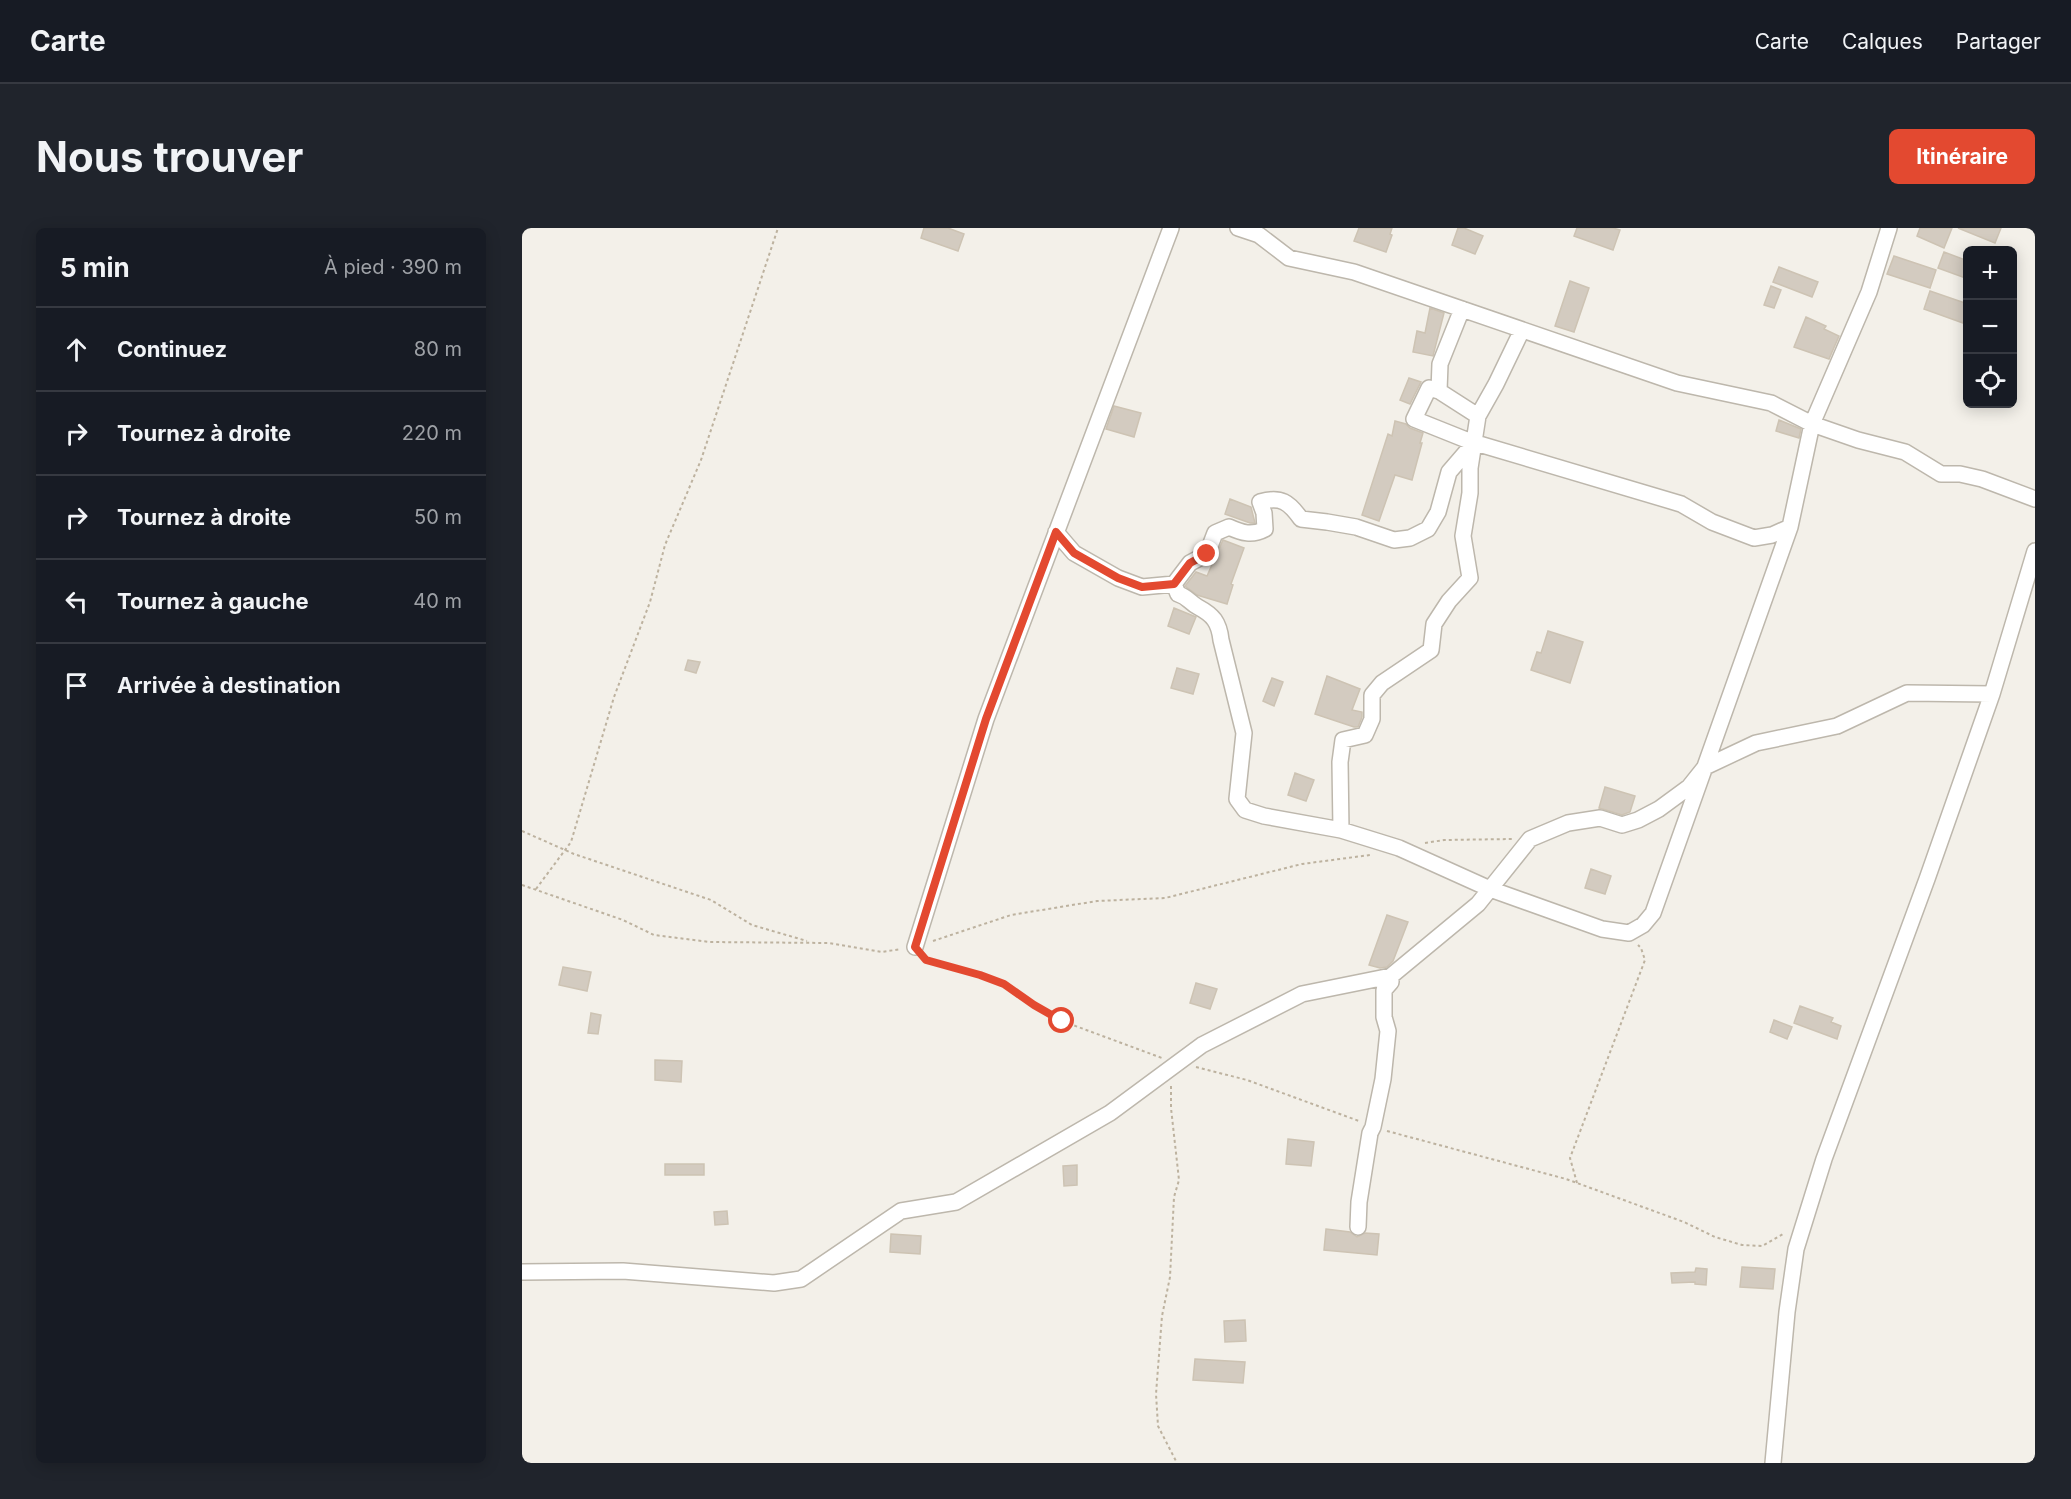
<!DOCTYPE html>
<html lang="fr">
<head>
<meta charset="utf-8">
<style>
	:root { --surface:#171b24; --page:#20242c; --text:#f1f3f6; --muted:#9ea1a6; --line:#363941; --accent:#e34930 }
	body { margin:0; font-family:Inter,sans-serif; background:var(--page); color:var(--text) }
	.controls { position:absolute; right:18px; top:18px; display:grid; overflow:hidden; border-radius:9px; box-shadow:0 3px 15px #0003 }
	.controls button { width:54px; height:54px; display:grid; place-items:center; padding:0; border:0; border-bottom:2px solid var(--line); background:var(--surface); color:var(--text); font:30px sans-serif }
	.stop { position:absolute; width:18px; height:18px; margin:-14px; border:4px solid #e34930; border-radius:50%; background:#fff }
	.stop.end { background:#e34930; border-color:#fff; box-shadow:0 2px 6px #0008 }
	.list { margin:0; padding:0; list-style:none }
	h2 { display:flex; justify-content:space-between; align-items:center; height:78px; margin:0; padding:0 24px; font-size:26px }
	h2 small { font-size:20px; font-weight:400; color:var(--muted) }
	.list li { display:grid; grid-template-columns:39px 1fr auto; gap:18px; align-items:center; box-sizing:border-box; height:84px; padding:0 24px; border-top:2px solid var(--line) }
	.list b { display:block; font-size:22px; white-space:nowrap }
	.list em { font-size:20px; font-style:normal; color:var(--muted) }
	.icon { flex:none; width:33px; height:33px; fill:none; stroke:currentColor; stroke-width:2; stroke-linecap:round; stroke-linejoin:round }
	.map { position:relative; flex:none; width:1513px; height:1235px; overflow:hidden; border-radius:9px }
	header { display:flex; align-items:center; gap:36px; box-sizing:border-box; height:84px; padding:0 30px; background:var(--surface); border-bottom:2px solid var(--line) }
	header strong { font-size:28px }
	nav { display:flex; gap:33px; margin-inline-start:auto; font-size:21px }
	.intro { display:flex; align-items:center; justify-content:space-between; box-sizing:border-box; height:144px; padding:0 36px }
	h1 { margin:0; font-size:42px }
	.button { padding:15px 27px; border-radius:9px; background:var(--accent); color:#fff; font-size:21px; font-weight:700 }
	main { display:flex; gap:36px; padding:0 36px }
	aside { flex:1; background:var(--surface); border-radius:9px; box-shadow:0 3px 15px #0003 }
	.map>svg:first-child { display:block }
	.building { fill:#d3cbc0; stroke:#cdc3b3; stroke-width:1.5 }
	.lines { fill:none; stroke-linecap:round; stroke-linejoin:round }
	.minor-casing { stroke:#bdb7ac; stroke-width:18 }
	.path { stroke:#bdb29f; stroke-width:2; stroke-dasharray:3 3; stroke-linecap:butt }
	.minor { stroke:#fff; stroke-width:15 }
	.route { stroke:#e34930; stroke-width:8 }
</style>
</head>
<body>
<header>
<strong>Carte</strong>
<nav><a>Carte</a><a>Calques</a><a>Partager</a></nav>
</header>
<div class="intro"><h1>Nous trouver</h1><a class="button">Itinéraire</a></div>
<main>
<aside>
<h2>5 min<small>À pied · 390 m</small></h2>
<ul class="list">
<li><svg class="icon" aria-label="ahead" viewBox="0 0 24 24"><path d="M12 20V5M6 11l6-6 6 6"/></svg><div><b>Continuez</b></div><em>80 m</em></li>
<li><svg class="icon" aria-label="right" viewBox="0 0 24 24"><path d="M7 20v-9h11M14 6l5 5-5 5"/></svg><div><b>Tournez à droite</b></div><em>220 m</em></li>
<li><svg class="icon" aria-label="right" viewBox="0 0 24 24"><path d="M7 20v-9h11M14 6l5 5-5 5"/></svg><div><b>Tournez à droite</b></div><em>50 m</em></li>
<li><svg class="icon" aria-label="left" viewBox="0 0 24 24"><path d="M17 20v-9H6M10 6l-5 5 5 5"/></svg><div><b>Tournez à gauche</b></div><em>40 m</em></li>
<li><svg class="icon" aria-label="arrive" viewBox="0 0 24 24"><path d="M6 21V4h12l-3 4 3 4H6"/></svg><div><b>Arrivée à destination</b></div></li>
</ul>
</aside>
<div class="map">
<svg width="1513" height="1235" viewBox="0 0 1513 1235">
	<rect width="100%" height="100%" fill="#f3f0e9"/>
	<!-- building -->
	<path class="building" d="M402 0H426L442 6 436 23 399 10Z
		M837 0H870L868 6 870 7 864 24 832 13Z
		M936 0H942L961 8 953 26 930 17Z
		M1055 0H1091L1098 2 1091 22 1052 8Z
		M1398 0H1430L1422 20 1395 8Z
		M1436 0H1479L1473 15Z
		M1422 24 1446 33V51L1416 40Z
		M1372 28 1414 42 1408 60 1365 46Z
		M1257 39 1296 54 1290 69 1251 54Z
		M1048 53 1067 60 1052 104 1033 98Z
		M1249 58 1259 62 1252 80 1242 77Z
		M1408 63 1446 76V82L1441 95 1402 81Z
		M908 80 922 85 911 128 891 124 895 103 903 105Z
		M1284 89 1304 98 1302 101 1317 108 1307 131 1272 119Z
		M887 150 899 154 888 176 878 172Z
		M592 178 619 185 612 209 584 201Z
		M1257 192 1279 201 1277 210 1254 203Z
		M873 193 884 196 888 200 901 205 898 215H900L890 252 873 247 857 293 840 287 866 206 870 208Z
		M708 271 729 279 733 295H728L703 286Z
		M701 312 722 320 709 356 711 357 705 376 675 367 663 358 674 344 685 348Z
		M652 380 674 389 667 406 646 398Z
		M1026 403 1061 414 1048 455 1009 442 1015 424 1019 425Z
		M166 432 178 434 174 445 163 442Z
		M655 440 677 446 671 466 649 460Z
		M805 448 838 461 830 482 840 484V489L836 499H832L793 486Z
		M750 450 761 454 752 478 741 473Z
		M773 545 792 552 784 573 766 567Z
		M1083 559 1113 568 1108 584 1100 587 1077 580Z
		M1069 641 1089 648 1083 666 1063 660Z
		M865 687 886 694 871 733 865 739 858 740 847 737Z
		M41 739 69 744 65 763 37 757Z
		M674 755 695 761 688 781 668 775Z
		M1278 778 1311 790 1309 794 1319 798 1315 811 1272 795Z
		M69 785 79 787 76 806 66 805Z
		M1252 792 1270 799 1265 811 1248 804Z
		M133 832 160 833 159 854 133 852Z
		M766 911 792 914 789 938 764 936Z
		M143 936H182V947H143Z
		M555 937V957L542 958 541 938Z
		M205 983 206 996 193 997 192 984Z
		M804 1001 828 1004 835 1009 843 1005 857 1006 855 1027 802 1022Z
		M369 1006 399 1008 398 1026 368 1024Z
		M1220 1039 1253 1041 1251 1061 1218 1059Z
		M1174 1040 1185 1041 1184 1057 1173 1056V1054L1150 1055 1149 1045 1173 1044Z
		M723 1092 724 1113 703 1114 702 1093Z
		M673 1131 723 1134 721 1155 671 1152Z"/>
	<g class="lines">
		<defs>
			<path id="minor" d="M716 0 737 7 767 30 832 44 1155 155 1249 175 1290 196 1336 212 1383 224 1419 246H1438L1460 251 1513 271
				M940 81 918 136 917 163 907 160 892 191 947 213 1159 276 1190 294 1232 310 1250 307 1268 299
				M917 163 956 188
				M534 304 552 325 596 350 620 359 652 356 668 335 685 326 693 305 707 299C720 305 730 308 743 301L742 285 738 274C759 268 767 274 779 291L805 294 834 299 872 312 888 310 906 301 916 284 927 244 952 215
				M652 356 656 366C666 369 667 374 676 379 691 387 697 394 699 412L722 505 715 571 723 582 742 588 819 602 877 620 968 661 1080 701 1107 705 1121 697 1131 685 1268 299 1290 196 1347 64 1367 0
				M819 602 818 534 821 512 843 507 850 491V467L860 455 909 422 912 396 927 373 948 350 941 308 948 265V240L956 188 974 156 1000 102
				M393 719 464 491 649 0
				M836 999 837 974 848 905 851 899 861 851 866 803 862 789V762L869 754V748
				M0 1044 101 1043 252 1055 279 1051 379 983 434 974 588 885 680 817 780 766 869 748 956 676 1008 611 1046 595 1078 590 1100 597 1116 592 1137 581 1167 559 1183 539 1234 515 1315 498 1385 465 1470 466
				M1251 1235 1265 1084 1274 1021 1302 931 1405 651 1470 466 1513 323"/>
		</defs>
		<!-- minor casing -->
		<use href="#minor" class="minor-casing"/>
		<!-- path -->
		<path class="path" d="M0 603 52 626 189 672 230 697 285 713
			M903 615 922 612 990 611
			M0 657 101 692 132 707 188 714 307 715 360 724 379 721
			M14 661 49 614 92 469 128 374 143 317 179 232 256 0
			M411 713 489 687 575 673 643 670 780 636 848 627
			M401 729 404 732 426 740 458 747 482 756 512 777 540 793 640 830
			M674 839 725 852 837 893
			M649 858V880L657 952 652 969 648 1049 640 1088 634 1166 636 1198 655 1235
			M865 903 1044 951 1162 994 1193 1009 1220 1017 1240 1018 1263 1005
			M1055 955 1048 930 1123 732 1119 720 1116 717"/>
		<!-- minor -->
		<use href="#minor" class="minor"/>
	</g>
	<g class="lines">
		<!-- route -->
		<path class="route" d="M540 793 512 777 482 756 458 747 404 732 393 719 464 491 534 304 552 325 596 350 620 359 652 356 668 335 685 326"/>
	</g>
</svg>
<div class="controls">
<button>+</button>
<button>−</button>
<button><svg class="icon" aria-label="locate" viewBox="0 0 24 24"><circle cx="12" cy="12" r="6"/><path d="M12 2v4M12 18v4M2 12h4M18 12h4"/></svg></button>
</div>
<div class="stop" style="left:540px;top:793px"></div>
<div class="stop end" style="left:685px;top:326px"></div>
</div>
</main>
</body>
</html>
